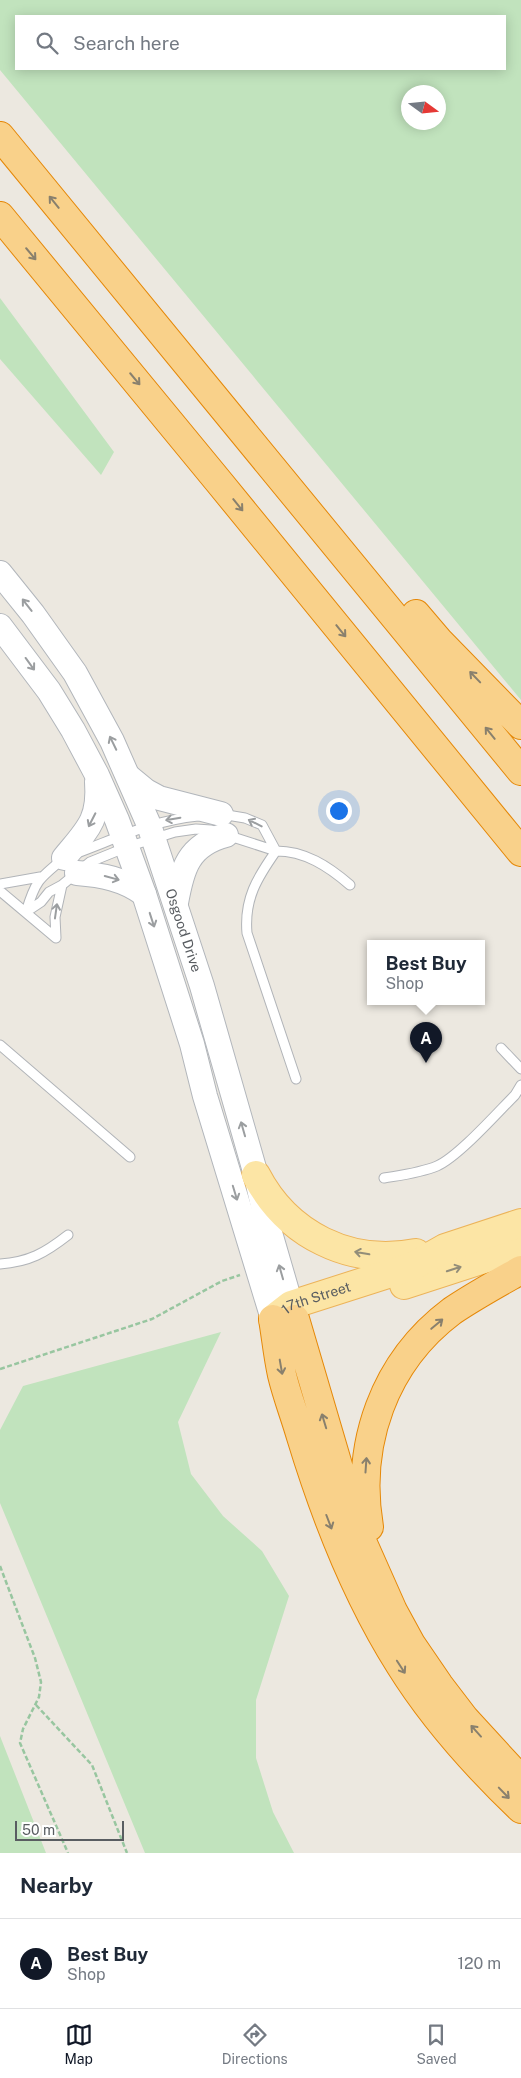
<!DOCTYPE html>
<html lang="en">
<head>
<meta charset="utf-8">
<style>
	:root { --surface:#fff; --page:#f6f6f7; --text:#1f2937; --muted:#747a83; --line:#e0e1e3; --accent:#111827 }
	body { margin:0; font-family:"Public Sans",sans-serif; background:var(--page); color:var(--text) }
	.compass { position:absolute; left:401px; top:85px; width:45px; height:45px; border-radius:50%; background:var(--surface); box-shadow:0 2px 12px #0003; rotate:105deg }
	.scale { position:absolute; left:15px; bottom:12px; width:109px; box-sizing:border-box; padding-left:5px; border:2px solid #595d61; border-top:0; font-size:14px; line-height:18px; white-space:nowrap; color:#595d61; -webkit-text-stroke:4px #fff; paint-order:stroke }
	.you { position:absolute; left:338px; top:810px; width:18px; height:18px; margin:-12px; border:4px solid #fff; border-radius:50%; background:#1a73e8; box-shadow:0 0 0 8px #1a73e833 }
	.badge { display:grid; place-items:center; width:32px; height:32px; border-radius:50%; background:var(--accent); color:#fff; font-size:16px; font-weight:700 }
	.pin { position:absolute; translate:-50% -41px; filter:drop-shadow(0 1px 2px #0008) }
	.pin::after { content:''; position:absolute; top:26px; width:18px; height:15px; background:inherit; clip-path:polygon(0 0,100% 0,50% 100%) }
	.popup { position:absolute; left:367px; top:940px; width:118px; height:65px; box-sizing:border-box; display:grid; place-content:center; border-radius:0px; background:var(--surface); filter:drop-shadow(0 1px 4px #0005); font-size:16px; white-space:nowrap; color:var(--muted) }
	.popup b { font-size:19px; color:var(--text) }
	.popup::after { content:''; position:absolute; left:50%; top:100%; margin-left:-10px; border:10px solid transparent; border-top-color:var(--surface) }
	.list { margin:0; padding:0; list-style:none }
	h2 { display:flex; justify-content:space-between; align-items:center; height:65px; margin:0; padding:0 20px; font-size:21px }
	h2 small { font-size:16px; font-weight:400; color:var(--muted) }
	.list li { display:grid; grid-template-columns:32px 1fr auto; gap:15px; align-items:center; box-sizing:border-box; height:90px; padding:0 20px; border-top:1px solid var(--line) }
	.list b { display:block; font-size:19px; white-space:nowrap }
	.list p { margin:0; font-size:16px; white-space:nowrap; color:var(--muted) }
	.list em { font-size:16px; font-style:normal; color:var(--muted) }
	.icon { flex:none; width:28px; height:28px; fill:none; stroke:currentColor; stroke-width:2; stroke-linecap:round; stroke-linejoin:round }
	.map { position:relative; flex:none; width:521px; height:1853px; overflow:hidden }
	.search { position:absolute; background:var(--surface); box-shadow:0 2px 12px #0003; left:15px; right:15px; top:15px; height:55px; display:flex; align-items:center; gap:12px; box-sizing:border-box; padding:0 18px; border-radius:0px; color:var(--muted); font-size:19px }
	.sheet { height:155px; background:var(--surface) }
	nav { display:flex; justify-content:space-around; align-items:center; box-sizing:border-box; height:70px; border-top:1px solid var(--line); background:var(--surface); font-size:14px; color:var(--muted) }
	nav a { display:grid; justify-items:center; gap:2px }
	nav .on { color:var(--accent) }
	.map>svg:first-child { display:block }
	.green { fill:#c1e3bd; fill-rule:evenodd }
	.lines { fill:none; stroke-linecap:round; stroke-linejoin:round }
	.service-casing { stroke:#b1b4b8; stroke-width:11 }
	.secondary-casing { stroke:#b2b6bb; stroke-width:26 }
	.primary-casing { stroke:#ecb359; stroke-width:30 }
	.motorway-casing { stroke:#e58808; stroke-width:30 }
	.path { stroke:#98c6a0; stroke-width:2.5; stroke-dasharray:5 2.5; stroke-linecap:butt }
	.service { stroke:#fff; stroke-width:9 }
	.secondary { stroke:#fff; stroke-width:24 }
	.primary { stroke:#fce5a5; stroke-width:28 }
	.motorway { stroke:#f9d18a; stroke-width:28 }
	.oneway { stroke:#89806d }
	.oneway2 { stroke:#9b9ea0 }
	.oneway3 { stroke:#928d79 }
	.labels { text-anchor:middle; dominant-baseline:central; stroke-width:4.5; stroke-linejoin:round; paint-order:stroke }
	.street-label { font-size:14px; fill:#595d61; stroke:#fff }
</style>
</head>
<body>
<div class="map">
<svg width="521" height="1853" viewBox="0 0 521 1853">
	<rect width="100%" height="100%" fill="#ece8e0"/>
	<!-- green -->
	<path class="green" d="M0 0H521V700L0 70ZM505 16V69H16V16ZM438 92V122H408V92Z
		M0 298 114 452 101 475 0 359Z
		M221 1332 178 1422 191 1474 223 1516 262 1551 289 1596 256 1700V1758L273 1812 294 1853H145L0 1503V1430L23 1386Z
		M0 1736 46 1853H0Z"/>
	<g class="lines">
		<defs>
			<path id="service" d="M221 814 245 818 262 825 276 851
				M77 853C120 837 151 821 198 816
				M0 884 40 877
				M0 891 56 938
				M26 912C35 882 38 879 63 859
				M26 912 41 902 49 892 62 885 90 862 127 847 175 832 196 829 211 830 276 851
				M56 938 55 917 62 885
				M0 1045 130 1157
				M501 1048 521 1069
				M296 1079 247 933C244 899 257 878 276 851 305 851 328 866 350 885
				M384 1178C402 1175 420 1173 437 1166 458 1157 497 1113 515 1095L521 1085
				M0 1264C29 1262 45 1253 68 1235"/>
			<g id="secondary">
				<path id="s1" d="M0 573 33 614 75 673 112 741 149 825 202 986 256 1175 266 1219 295 1319"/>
				<path d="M0 626 49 691 73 730 97 775 117 820 144 894 192 1044 205 1096 273 1319"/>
				<path d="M129 777 146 791 159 798 221 814"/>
				<path d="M64 858C87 830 100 820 97 782"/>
				<path d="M77 873C102 875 124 879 144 894"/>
				<path d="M176 903C182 869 188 845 226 835"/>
			</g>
			<g id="primary">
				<path d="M256 1175C287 1235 350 1266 416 1253"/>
				<path d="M404 1285 521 1247"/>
				<path id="s2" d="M273 1319 291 1305 413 1266 445 1248 521 1223"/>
			</g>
			<path id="motorway" d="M0 136 521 771
				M0 216 219 482 521 852
				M416 614 439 641 521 725
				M273 1319C276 1337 278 1357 282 1375 287 1396 295 1416 301 1437 325 1516 355 1594 400 1665 433 1718 476 1766 521 1809
				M295 1319 357 1530 393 1611 411 1644 439 1685 465 1719 521 1780
				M369 1527C355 1444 384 1362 452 1311 474 1296 498 1283 521 1270"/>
		</defs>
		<!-- service casing -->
		<use href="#service" class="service-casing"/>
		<!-- secondary casing -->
		<use href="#secondary" class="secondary-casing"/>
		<!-- primary casing -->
		<use href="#primary" class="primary-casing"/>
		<!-- motorway casing -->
		<use href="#motorway" class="motorway-casing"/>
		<!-- path -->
		<path class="path" d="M0 1369 152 1319 222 1281 240 1275
			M0 1566 35 1658 41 1682 39 1697 23 1729 20 1743 68 1853
			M36 1705 92 1765 127 1853"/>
		<!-- service -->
		<use href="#service" class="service"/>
		<!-- secondary -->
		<use href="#secondary" class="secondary"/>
		<!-- primary -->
		<use href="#primary" class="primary"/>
		<!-- motorway -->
		<use href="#motorway" class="motorway"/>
	</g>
	<!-- one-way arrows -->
	<defs><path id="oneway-shaft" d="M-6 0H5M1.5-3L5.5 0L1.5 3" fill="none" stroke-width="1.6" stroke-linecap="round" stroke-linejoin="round" transform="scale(1.25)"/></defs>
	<g class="oneway">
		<use href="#oneway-shaft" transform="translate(54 202) rotate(-129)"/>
		<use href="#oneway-shaft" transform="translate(31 254) rotate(50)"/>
		<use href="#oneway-shaft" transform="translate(135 379) rotate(50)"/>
		<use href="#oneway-shaft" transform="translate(238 505) rotate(51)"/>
		<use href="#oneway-shaft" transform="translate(341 631) rotate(51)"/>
		<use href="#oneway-shaft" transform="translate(475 677) rotate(-134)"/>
		<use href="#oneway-shaft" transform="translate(490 733) rotate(-129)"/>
		<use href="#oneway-shaft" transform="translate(437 1324) rotate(-40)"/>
		<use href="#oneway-shaft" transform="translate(281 1367) rotate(80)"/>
		<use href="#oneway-shaft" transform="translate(324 1421) rotate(-107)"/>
		<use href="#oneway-shaft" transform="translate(366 1465) rotate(-86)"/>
		<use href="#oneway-shaft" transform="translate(329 1522) rotate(69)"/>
		<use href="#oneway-shaft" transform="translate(401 1667) rotate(57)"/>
		<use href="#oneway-shaft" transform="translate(476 1731) rotate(-132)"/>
		<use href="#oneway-shaft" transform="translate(504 1793) rotate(46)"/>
	</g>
	<g class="oneway2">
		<use href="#oneway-shaft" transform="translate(27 605) rotate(-128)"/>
		<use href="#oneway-shaft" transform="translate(30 664) rotate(54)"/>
		<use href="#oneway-shaft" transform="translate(113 743) rotate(-116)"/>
		<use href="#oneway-shaft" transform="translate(173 819) rotate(170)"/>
		<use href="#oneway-shaft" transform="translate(92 820) rotate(117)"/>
		<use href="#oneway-shaft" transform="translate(255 823) rotate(-153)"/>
		<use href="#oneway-shaft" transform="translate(112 878) rotate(15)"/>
		<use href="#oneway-shaft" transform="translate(56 911) rotate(-82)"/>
		<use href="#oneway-shaft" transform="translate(152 920) rotate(72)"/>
		<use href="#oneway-shaft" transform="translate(243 1129) rotate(-106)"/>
		<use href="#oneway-shaft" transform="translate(235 1193) rotate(73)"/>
		<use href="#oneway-shaft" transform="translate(281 1272) rotate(-106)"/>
	</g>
	<g class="oneway3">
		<use href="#oneway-shaft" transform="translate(362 1253) rotate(-170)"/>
		<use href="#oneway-shaft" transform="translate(454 1269) rotate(-18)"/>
	</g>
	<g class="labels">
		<!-- street labels -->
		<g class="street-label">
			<text stroke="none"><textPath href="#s1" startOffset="405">Osgood Drive</textPath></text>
			<text stroke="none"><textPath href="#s2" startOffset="49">17th Street</textPath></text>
		</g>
	</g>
</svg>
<svg class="compass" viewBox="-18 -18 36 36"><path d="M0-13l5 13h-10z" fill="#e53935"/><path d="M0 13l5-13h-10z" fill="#747a83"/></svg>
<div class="scale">50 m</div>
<div class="you"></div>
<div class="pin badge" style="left:426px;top:1063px">A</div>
<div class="popup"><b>Best Buy</b>Shop</div>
<div class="search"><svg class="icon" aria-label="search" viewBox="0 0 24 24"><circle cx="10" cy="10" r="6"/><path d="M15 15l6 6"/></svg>Search here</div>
</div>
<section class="sheet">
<h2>Nearby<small></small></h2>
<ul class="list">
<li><span class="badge">A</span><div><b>Best Buy</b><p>Shop</p></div><em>120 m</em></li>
</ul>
</section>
<nav>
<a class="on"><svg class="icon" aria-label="map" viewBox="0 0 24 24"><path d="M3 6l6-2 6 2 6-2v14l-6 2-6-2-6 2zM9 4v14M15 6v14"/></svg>Map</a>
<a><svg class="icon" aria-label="directions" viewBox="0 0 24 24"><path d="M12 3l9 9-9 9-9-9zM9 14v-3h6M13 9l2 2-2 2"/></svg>Directions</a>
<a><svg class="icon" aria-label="saved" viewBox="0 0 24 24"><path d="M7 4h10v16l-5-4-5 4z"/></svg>Saved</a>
</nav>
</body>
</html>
